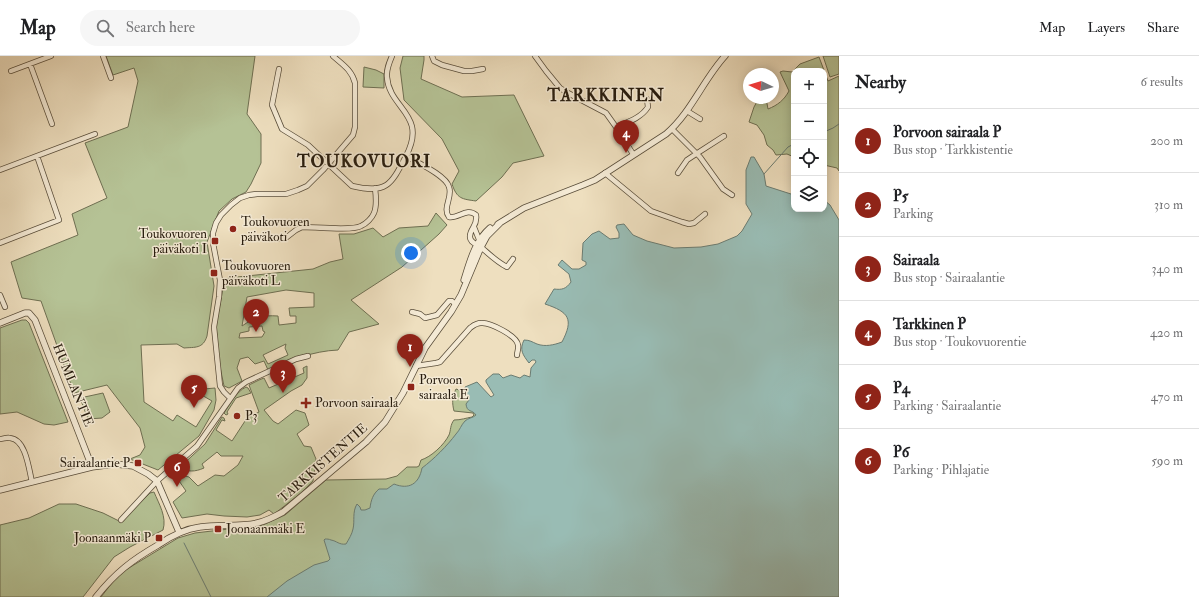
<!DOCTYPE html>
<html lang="en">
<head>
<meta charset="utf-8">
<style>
	:root { --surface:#fff; --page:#f6f6f6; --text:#202124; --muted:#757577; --line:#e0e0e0; --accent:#8f2418 }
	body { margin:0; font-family:"IM FELL Double Pica",serif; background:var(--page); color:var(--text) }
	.controls { position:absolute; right:12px; top:12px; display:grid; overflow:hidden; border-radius:8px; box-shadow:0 2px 10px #0003 }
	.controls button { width:36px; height:36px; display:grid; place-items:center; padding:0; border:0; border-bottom:1px solid var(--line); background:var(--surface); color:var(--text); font:20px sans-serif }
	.compass { position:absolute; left:743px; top:12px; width:36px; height:36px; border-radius:50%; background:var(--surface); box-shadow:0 2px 10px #0003; rotate:274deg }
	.you { position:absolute; left:411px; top:197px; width:14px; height:14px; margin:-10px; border:3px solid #fff; border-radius:50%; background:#1a73e8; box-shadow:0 0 0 6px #1a73e833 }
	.badge { display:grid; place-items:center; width:26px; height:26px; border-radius:50%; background:var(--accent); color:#fff; font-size:13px; font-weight:700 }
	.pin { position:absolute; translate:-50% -33px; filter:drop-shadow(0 1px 2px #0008) }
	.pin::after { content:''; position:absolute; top:21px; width:14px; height:12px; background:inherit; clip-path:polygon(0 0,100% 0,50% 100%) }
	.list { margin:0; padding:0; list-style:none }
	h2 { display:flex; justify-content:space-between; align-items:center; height:52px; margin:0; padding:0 16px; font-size:17px }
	h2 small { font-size:13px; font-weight:400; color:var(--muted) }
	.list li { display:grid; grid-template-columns:26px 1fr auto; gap:12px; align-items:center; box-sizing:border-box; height:64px; padding:0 16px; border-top:1px solid var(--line) }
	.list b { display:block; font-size:15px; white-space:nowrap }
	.list p { margin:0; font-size:13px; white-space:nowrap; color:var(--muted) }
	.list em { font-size:13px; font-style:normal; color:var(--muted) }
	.icon { flex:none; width:22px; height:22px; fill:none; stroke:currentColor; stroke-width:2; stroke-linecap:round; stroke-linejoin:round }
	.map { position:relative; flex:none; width:839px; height:541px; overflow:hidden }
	header { display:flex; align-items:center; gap:24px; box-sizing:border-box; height:56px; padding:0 20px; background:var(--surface); border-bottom:1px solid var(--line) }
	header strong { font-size:19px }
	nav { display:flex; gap:22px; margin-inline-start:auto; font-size:14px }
	.search { width:280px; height:36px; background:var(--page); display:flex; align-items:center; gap:10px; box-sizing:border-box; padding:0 14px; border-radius:22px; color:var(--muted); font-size:15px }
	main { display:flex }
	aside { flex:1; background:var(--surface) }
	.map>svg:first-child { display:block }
	.green { fill:#b5c295; stroke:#6e6f52; fill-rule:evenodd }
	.water { fill:#99bcb4; stroke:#6b7c72 }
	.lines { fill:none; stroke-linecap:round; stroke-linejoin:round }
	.stream { stroke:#6b7c72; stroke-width:1 }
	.minor-casing { stroke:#594d3a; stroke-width:6 }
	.tertiary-casing { stroke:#594d3a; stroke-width:7 }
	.minor { stroke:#f4ead5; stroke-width:4.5 }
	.tertiary { stroke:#f4ead5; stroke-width:5.5 }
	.poi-dot { fill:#8f2418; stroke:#f4ead5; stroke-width:1.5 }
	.labels { text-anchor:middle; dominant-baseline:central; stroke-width:3; stroke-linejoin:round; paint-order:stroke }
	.poi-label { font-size:13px; fill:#271c0e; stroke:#f4ead5; text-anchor:start }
	.street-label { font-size:13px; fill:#271c0e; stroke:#f4ead5 }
	.district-label { font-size:17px; font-weight:bold; letter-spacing:1px; fill:#271c0e; stroke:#f4ead5 }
</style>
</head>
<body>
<header>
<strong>Map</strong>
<div class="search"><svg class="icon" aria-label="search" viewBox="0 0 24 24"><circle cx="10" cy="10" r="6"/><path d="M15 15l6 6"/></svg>Search here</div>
<nav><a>Map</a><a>Layers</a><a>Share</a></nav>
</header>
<main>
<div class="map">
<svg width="839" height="541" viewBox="0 0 839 541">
	<rect width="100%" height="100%" fill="#eedfbf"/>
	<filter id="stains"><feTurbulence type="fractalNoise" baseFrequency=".005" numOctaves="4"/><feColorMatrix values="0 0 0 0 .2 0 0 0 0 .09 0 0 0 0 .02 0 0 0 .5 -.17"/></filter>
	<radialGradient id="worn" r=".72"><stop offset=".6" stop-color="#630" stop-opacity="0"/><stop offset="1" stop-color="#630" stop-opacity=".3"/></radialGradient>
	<!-- green -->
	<path class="green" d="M106 0H255L247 58 261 78V107L251 128 246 136 232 143 219 155 207 186 214 230 207 280C203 293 195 291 184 292L177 288 141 289 144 346 173 365 177 359 196 371 212 345 193 334 215 332 216 344 214 354 199 380 158 414 130 403 140 399 145 391 140 372 107 329 74 337 41 245 22 242 11 206 78 179 72 158 107 142 85 87 128 71 138 25 134 12 113 19Z
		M403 0H424V4L421 23 462 41 514 39 544 100 513 107 502 121 476 145C462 143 457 143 452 128L459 115 442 83 404 44 400 12Z
		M823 0H839V18L830 21Z
		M819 1 828 25 839 20V115L837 112 824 109V15H794V101L787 98 776 99 773 94 767 89 764 79 757 69 749 66 754 51 759 42H766L768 53C778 49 784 44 789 35L780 16 783 15 792 16 800 8Z
		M364 11 376 14 384 18V32L363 31Z
		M436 157 447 169 439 178 402 211 351 244 379 268 349 276 338 294C313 295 291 304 268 314L264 305 255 308 248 301 240 303 237 312 242 325 229 332 224 330 219 306 216 269 224 227 228 222 313 213 330 206 343 203 339 178H354L373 172 383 181 399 172 428 170ZM286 234 314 237V251L289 252 290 260H296V267L279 269 278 260C262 259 255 261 242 270L247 241ZM262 270 263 275 265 276 262 281 239 282 240 277 249 275V271ZM286 288 285 292 288 299 268 308 263 299Z
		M22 264H26L29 267 68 366 54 369 44 368 17 356 0 358V272Z
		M307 310V322L302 329 291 335 264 354 273 365 278 368 296 354 305 357 309 369 297 378 304 390 311 391 316 403 313 425 300 438 274 458 269 454 260 459 247 461 224 460 207 458 182 462 173 446 186 435 177 422 181 419 189 421 198 430 215 419 224 420 238 409 243 400H221L217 396 202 408 204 412C195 416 188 416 179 412L205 388 222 361 224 362 225 365 222 364 216 374 232 385 247 362 259 356 249 329 259 324 264 322 269 332 304 317 303 312Z
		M246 331 248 332 251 337 236 342 227 356 228 358 226 359 224 357C230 348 236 336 246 331Z
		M456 333C460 335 464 334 468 336L722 541H101L119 518 178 482 195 477 263 469 285 459 326 424 386 423 397 420 407 411H417L419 410 421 404C431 401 444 389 449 379 451 374 450 369 454 364 461 364 466 362 472 361L474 359 473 357 454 355C452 347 452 341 456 333Z
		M103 337 110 356 102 362 88 363 80 342Z
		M154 436C159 448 167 461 163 474L130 491 114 501 83 541H0V469L29 462 59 448H76L103 457 121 466 150 437Z"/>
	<!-- water -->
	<path class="water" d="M751 101H754L764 118 766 130 794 139V153H824V144L830 149 839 164V541H267L287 525 314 509 328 505 330 503 324 484 325 483C327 483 329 483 331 484 337 485 339 489 346 488 349 483 352 478 353 473 355 465 352 456 357 448L360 451 361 454H365L370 452C371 444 373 438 379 433H387L394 428C409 434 419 428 422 412 434 403 447 390 456 378 460 374 461 369 465 365 468 362 473 362 476 359 472 353 467 357 466 348L469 344 466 341 465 331 477 326 491 341 494 339 486 326V324L493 318H499L503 322 511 319 520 322 524 319 530 321 531 312 536 306 535 304H532L529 307C523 299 519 294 524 284 530 284 532 286 537 288 545 291 554 289 562 286 574 263 569 256 545 248L554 233C562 234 566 233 571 226L569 218 558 209 562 204 572 213H579L586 209V206L582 204 583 187 592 178 599 175 610 183 619 182V177L616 171 617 169 624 168 633 179 647 185 674 192 701 191 718 188 737 180 742 175 752 158 746 148V114Z"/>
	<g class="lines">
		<!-- stream -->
		<path class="stream" d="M824 76 833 72 839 68
			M764 118 788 91 794 88
			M184 487 211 541"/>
		<defs>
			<path id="minor" d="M103 0 111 22
				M392 0C389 7 386 14 387 21 389 53 428 58 406 100 416 106 446 119 449 131 453 141 442 152 449 161 458 163 467 151 476 159 478 170 470 172 470 180 469 187 478 188 482 192 490 199 497 206 507 211L513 203
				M432 0 434 5 442 9 464 15H472L483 13
				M535 0 546 15 560 32 568 37 606 57 616 71 633 98
				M30 8 52 68
				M279 13 272 49 282 73 308 89 352 130C387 138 391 129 406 100
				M11 15 51 0
				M687 55 700 63
				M616 71C628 66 641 62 648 51L647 43
				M672 73 700 101 723 133 732 139
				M0 114 95 78
				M605 117 651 155 682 166 689 168 694 167 705 158
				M678 117 687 104 696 98 724 80
				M474 171 480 186
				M275 183 287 181 296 174 302 171C314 171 353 175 361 170 366 168 372 162 374 157 377 150 376 140 375 132
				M0 187 59 164 37 100
				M0 239 5 251
				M412 256 420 258 425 262 437 259 449 245H452L455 248
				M416 310 436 307 440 306 470 272C474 269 476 267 481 267 490 266 517 280 518 289 519 292 517 296 517 299
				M230 342 224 336 220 330 214 271 219 241 220 224 213 187V177L216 167 221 159 231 149 240 142 249 139 257 138H286L298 134 307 130 323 114 353 79 355 71V27C352 14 342 8 333 0
				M0 383C3 383 7 381 10 382 26 383 29 414 32 426
				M121 464 157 425 197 390 238 332 246 326 296 303 308 300"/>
			<path id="tertiary" d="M498 168 524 152 583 129 595 124 666 78C691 57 703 24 725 0
				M464 224C470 205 475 185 490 172
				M0 267 25 257H29L35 264 92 411
				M0 434 92 411 115 408 133 410 148 418 157 425 179 476
				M96 541C115 517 132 504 158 489 171 480 184 473 200 471 218 468 239 471 257 467 266 465 274 461 283 456L366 386 385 366 403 337 425 292 451 256 461 239 481 191 487 180 500 167"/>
		</defs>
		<!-- minor casing -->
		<use href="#minor" class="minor-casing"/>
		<!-- tertiary casing -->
		<use href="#tertiary" class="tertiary-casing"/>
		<!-- minor -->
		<use href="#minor" class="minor"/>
		<!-- tertiary -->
		<use href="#tertiary" class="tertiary"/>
	</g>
	<!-- markers -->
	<g class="poi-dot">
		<circle cx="233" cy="173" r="4"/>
		<rect x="211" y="181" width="8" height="8" rx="2"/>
		<rect x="210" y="213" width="8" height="8" rx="2"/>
		<rect x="407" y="327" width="8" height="8" rx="2"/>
		<path d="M304 341h4v4h4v4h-4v4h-4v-4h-4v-4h4z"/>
		<circle cx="237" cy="360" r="4"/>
		<rect x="134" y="403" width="8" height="8" rx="2"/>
		<rect x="214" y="469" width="8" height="8" rx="2"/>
		<rect x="155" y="478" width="8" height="8" rx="2"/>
	</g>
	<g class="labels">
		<!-- poi labels -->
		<g class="poi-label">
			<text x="241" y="166">Toukovuoren<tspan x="241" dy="15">päiväkoti</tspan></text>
			<text x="207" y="178" text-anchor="end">Toukovuoren<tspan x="207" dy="15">päiväkoti I</tspan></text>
			<text x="222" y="210">Toukovuoren<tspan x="222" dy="15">päiväkoti L</tspan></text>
			<text x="419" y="324">Porvoon<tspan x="419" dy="15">sairaala E</tspan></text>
			<text x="315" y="347">Porvoon sairaala</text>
			<text x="245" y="360">P3</text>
			<text x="130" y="407" text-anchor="end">Sairaalantie P</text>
			<text x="226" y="473">Joonaanmäki E</text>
			<text x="151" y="482" text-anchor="end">Joonaanmäki P</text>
		</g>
		<!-- street labels -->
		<g class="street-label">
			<text transform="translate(73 329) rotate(68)">HUMLANTIE</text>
			<text transform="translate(323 407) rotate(-41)">TARKKISTENTIE</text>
		</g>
		<!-- district labels -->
		<g class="district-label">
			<text x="606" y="39">TARKKINEN</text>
			<text x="364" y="105">TOUKOVUORI</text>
		</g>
	</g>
	<rect width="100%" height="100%" filter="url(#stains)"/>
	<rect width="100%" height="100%" fill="url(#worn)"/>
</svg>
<div class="controls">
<button>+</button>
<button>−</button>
<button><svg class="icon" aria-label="locate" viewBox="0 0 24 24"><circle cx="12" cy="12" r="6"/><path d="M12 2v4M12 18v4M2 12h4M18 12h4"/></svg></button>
<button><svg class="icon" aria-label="layers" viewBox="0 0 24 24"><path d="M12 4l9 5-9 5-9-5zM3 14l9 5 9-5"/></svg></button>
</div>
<svg class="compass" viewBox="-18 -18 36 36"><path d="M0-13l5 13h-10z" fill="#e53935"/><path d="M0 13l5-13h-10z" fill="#757577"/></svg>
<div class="you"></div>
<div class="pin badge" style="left:410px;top:311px">1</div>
<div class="pin badge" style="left:256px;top:276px">2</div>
<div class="pin badge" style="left:283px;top:337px">3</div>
<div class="pin badge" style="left:626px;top:97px">4</div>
<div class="pin badge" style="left:194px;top:352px">5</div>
<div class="pin badge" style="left:177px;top:431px">6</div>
</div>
<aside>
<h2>Nearby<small>6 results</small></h2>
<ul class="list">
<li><span class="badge">1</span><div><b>Porvoon sairaala P</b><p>Bus stop · Tarkkistentie</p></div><em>200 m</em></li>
<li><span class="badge">2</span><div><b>P5</b><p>Parking</p></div><em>310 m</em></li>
<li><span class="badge">3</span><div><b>Sairaala</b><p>Bus stop · Sairaalantie</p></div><em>340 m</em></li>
<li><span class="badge">4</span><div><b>Tarkkinen P</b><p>Bus stop · Toukovuorentie</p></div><em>420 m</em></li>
<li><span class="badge">5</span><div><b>P4</b><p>Parking · Sairaalantie</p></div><em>470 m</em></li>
<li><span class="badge">6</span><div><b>P6</b><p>Parking · Pihlajatie</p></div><em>590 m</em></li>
</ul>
</aside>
</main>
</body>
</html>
